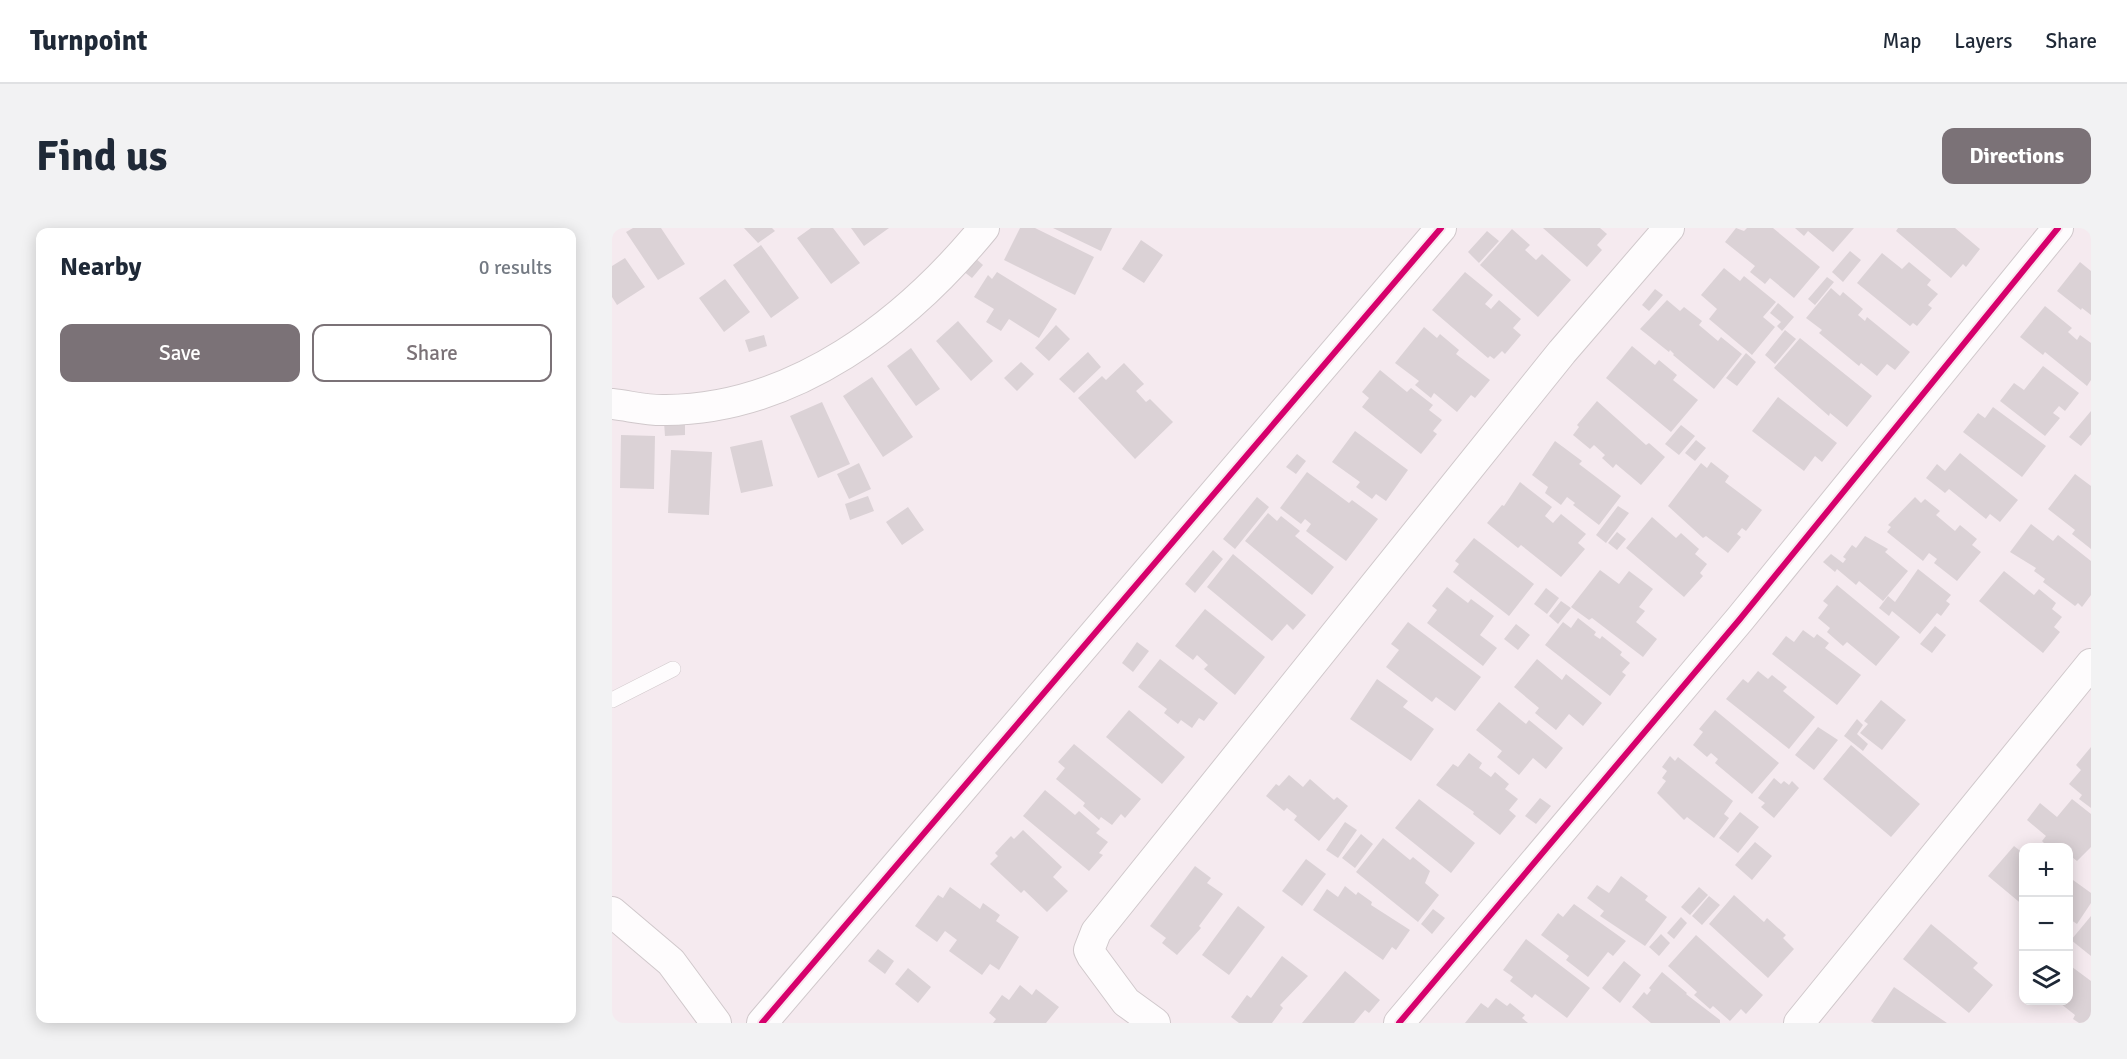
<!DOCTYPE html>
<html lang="en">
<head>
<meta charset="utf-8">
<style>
	:root { --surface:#fff; --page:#f2f2f3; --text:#1f2937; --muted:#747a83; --line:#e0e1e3; --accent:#7b7277 }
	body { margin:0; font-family:Signika,sans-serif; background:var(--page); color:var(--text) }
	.controls { position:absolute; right:18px; bottom:18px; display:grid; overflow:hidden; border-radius:12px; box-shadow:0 3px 15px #0003 }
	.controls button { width:54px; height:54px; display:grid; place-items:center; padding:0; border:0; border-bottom:2px solid var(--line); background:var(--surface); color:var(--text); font:30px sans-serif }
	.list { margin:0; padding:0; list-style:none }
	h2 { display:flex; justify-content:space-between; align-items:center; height:78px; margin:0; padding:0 24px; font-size:26px }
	h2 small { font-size:20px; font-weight:400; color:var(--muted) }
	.actions { display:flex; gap:12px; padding:18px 24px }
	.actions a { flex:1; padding:14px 0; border:2px solid var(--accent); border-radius:12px; text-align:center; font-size:21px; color:var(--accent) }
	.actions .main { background:var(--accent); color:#fff }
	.icon { flex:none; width:33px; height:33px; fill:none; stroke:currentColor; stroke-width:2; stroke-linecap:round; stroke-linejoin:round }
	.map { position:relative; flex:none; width:1479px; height:795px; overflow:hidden; border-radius:12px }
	header { display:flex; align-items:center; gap:36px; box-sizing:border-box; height:84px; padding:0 30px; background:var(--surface); border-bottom:2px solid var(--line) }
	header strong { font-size:28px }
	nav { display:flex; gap:33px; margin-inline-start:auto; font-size:21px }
	.intro { display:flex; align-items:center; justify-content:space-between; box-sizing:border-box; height:144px; padding:0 36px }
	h1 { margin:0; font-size:42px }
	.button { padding:15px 27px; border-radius:12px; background:var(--accent); color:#fff; font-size:21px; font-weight:700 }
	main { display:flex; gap:36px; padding:0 36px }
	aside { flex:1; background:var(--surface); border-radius:12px; box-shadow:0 3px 15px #0003 }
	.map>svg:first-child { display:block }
	.building { fill:#dbd2d6 }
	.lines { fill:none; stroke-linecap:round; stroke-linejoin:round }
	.lane-casing { stroke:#d0c8cb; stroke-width:16 }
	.street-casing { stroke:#d0c8cb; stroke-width:32 }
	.lane { stroke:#fefcfd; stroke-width:15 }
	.street { stroke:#fefcfd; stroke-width:30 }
	.cycleway-casing { stroke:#f9e6ef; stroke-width:10 }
	.cycleway { stroke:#d6006c; stroke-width:6 }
</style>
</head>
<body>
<header>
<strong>Turnpoint</strong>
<nav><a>Map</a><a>Layers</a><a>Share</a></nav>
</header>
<div class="intro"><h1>Find us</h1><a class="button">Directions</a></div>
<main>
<aside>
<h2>Nearby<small>0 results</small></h2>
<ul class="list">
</ul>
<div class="actions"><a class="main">Save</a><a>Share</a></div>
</aside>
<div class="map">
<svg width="1479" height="795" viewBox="0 0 1479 795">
	<rect width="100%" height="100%" fill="#f5eaef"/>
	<!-- building -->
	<path class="building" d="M21 0H49L73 36 46 52 14 4Z
		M132 0H160L163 3 146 15Z
		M199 0H221L248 35 219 56 185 10Z
		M239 0H277L252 18Z
		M408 0H423L482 29 463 67 392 32Z
		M441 0H500L489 23Z
		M931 0H988L995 6 985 17 990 22 975 39Z
		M1124 0 1132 3 1135 0H1161L1208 39 1182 70 1158 50 1153 56 1138 44 1143 38 1113 14Z
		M1183 0H1242L1221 24 1196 3 1192 8Z
		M1286 0H1343L1368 21 1354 39 1351 36 1339 50 1284 3Z
		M900 1 918 17 913 22 924 32 930 26 959 52 926 89 868 37Z
		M875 3 887 13 867 35 856 24Z
		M529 12 551 27 532 55 510 41Z
		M149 17 187 70 159 90 121 37Z
		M1238 23 1249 32 1231 54 1220 44Z
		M1270 25 1290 41 1297 34 1319 52 1315 57 1326 66 1316 77 1320 80 1305 98 1301 95 1298 98 1245 55Z
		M362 29 371 37 360 50 351 43Z
		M13 30 33 59 5 77 0 69V38Z
		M1468 34 1479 43V87L1470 80 1469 82 1445 63Z
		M1112 40 1128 53 1132 48 1164 74 1151 89 1163 99 1140 127 1097 91 1105 81 1089 67Z
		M385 44 445 81 427 110 397 91 389 103 374 94 382 81 362 69 376 47 380 51Z
		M853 44 881 67 873 76 879 81 887 72 909 91 901 100 909 107 893 126 890 123 882 131 878 128 876 130 820 82Z
		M1215 49 1222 54 1203 77 1196 71Z
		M113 51 138 84 112 104 87 70Z
		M1219 60 1228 68 1231 64 1251 81 1246 87 1253 93 1255 89 1298 124 1283 142 1275 136 1265 148 1249 135 1247 138 1207 105 1210 102 1194 90Z
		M1043 61 1051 67 1037 83 1030 77Z
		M1055 72 1068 83 1072 79 1090 93 1087 97 1106 113 1109 109 1130 126 1102 161 1061 127 1062 126 1058 122 1057 124 1028 101Z
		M1166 75 1182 89 1170 103 1165 98 1169 94 1158 85Z
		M1433 78 1460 100 1456 104 1465 112 1468 107 1479 115V152L1475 158 1433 124 1431 127 1408 109Z
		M346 93 381 133 359 153 324 113Z
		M444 97 458 111 437 133 423 120Z
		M812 99 825 110 828 106 847 122 844 126 878 152 863 170 859 167 845 184 822 165 819 170 803 157 807 153 783 135Z
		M1173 102 1184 111 1163 136 1153 127Z
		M152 107 155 118 137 124 133 112Z
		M1188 110 1260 168 1235 199 1218 185 1217 188 1162 140Z
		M1020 118 1043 137 1047 132 1065 147 1061 152 1086 172 1059 204 994 150Z
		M299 120 328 161 304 178 275 138Z
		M476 124 489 139 462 165 447 151Z
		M1134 125 1144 134 1125 158 1114 150Z
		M409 134 422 146 405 163 392 150Z
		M512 135 532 156 524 163 534 174 538 171 561 194 523 231 466 170 490 148 494 152Z
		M1431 138 1467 165 1453 183 1447 178 1441 185 1448 190 1433 208 1388 173 1402 155 1412 162Z
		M768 142 795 164 799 160 821 177 817 182 830 192 821 203 825 206 809 226 750 179 757 170 750 164Z
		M260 149 301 209 271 229 231 168Z
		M1166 169 1225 215 1210 234 1203 228 1192 243 1140 203Z
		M985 173 1034 217 1037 215 1053 229 1029 257 1004 236 1001 240 990 230 993 227 982 217 978 221 961 207 967 199 965 197Z
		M210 174 238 236 206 250 178 188Z
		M1381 179 1434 218 1410 249 1351 204 1366 185 1373 190Z
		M1479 183V206L1469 218 1457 209Z
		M52 194H73V207L53 208Z
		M1069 197 1083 208 1067 227 1053 216Z
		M743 203 796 242 774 273 764 266 760 271 744 259 748 254 720 234Z
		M9 207 43 208 42 261 8 260Z
		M150 212 161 258 129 265 118 219Z
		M1084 212 1094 220 1083 233 1073 225Z
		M943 213 970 233 967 236 1009 268 987 297 961 277 963 275 955 269 949 277 933 265 936 259 920 247Z
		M59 222 100 224 97 287 56 285Z
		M1348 225 1406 272 1388 294 1378 286 1374 291 1337 261 1333 265 1314 250 1325 236 1333 243Z
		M685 226 694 233 684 246 674 239Z
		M1099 234 1117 248 1113 254 1150 282 1134 303 1130 300 1125 306 1129 309 1116 325 1094 308 1091 310 1056 278 1089 235 1095 240Z
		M247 235 259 261 237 271 225 246Z
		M695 244 737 275 740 272 766 291 734 333 694 303 699 296 693 291 689 296 668 280Z
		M1463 246 1479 258V321L1460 306 1463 302 1436 281Z
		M908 254 940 279 933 288 941 295 949 286 974 306 966 315 973 321 949 349 909 317 906 320 875 295 890 277 892 278Z
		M256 268 262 283 238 292 233 276Z
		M645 269 657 279 623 321 611 311Z
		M1303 269 1309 275 1313 271 1328 283 1324 287 1343 303 1348 297 1365 311 1360 317 1369 324 1345 353 1322 335 1325 331 1317 325 1311 333 1275 304 1279 299 1276 297Z
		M1006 278 1017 285 994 315 984 307Z
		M296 279 312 302 290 317 274 294Z
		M656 285 665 293 669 288 688 303 683 308 722 339 700 367 633 313Z
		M1040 289 1064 310 1069 305 1087 321 1083 326 1095 336 1088 345 1091 348 1072 369 1014 320Z
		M1419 296 1441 313 1446 307 1479 333V367L1470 379 1466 375 1463 378 1431 354 1433 351 1422 343 1424 340 1398 324Z
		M1005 304 1014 311 1005 322 996 315Z
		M1253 308 1276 321 1273 324 1296 343 1271 373 1247 353 1244 357 1225 341 1223 344 1211 334 1219 326 1231 335 1234 331 1231 329 1240 317 1244 320Z
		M862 310 922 356 897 388 841 344 847 336 843 333Z
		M601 322 611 331 583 365 573 356Z
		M621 326 694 387 681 402 675 396 660 413 595 359Z
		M1306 341 1339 367 1334 373 1338 376 1329 388 1325 385 1308 406 1280 383 1277 388 1267 380 1276 368 1283 374Z
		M988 342 1007 356 1017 343 1041 361 1027 379 1033 383 1024 394 1045 411 1031 429 980 390 977 392 959 379Z
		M1392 343 1422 367 1427 361 1444 375 1440 381 1450 389 1442 399 1448 404 1431 425 1367 373Z
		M1225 357 1288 409 1264 438 1235 414 1231 418 1215 404 1218 400 1206 390 1216 377 1211 373Z
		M835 359 856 375 859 371 882 388 868 407 885 420 871 438 815 395 825 382 820 378Z
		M934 360 947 370 935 386 922 376Z
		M949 373 959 380 946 396 937 388Z
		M593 381 653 429 623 467 592 441 596 437 585 427 581 432 563 418Z
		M966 390 984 404 982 407 988 411 990 408 1010 424 1008 427 1018 435 1010 444 1014 447 998 468 933 417 951 394 959 400Z
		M796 394 869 449 843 483 824 469 820 474 774 439 787 422 779 416Z
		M904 396 918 407 906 422 892 411Z
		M1323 398 1334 407 1320 425 1308 416Z
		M1191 402 1202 410 1205 406 1217 415 1213 420 1249 447 1225 477 1160 426 1174 408 1182 414Z
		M525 414 537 423 521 444 510 435Z
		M548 431 606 475 592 493 587 490 580 500 569 492 566 496 552 485 555 481 526 459Z
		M925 431 950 452 954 446 990 475 971 498 957 486 944 502 923 485 927 480 902 459Z
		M1146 443 1156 451 1160 447 1175 459 1171 463 1203 489 1177 521 1114 471 1131 451 1136 455Z
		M765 451 796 473 791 479 822 501 799 533 738 491Z
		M1269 472 1294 492 1270 522 1248 505 1256 496 1252 493Z
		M887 474 914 496 917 492 951 520 934 541 921 530 907 547 885 529 890 523 864 502Z
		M517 482 573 529 550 556 494 509Z
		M1103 482 1167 535 1140 566 1103 535 1106 531 1099 525 1095 529 1081 517 1091 504 1087 501Z
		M1245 491 1251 497 1245 506 1256 516 1251 523 1232 508Z
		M1206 499 1226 512 1202 542 1183 527Z
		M462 516 529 571 513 590 509 586 500 597 489 589 487 592 471 578 473 575 444 551 453 540 446 534Z
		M1239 517 1308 576 1279 609 1211 551Z
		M1479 519V580L1467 571 1470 567 1457 556 1469 542 1464 537Z
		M857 525 870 535 867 540 879 549 883 544 897 556 893 561 906 571 897 582 904 588 888 607 861 586 862 584 824 557 841 536 846 539Z
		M1058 528 1063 533 1066 529 1121 573 1112 586 1117 590 1102 610 1075 589 1072 592 1045 565 1054 553 1050 550 1055 543 1050 539Z
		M677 547 691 559 698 551 722 572 725 569 736 578 707 613 682 592 685 588 675 580 672 583 654 568 664 556 667 558Z
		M1162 550 1169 556 1172 553 1177 557 1180 553 1187 560 1162 590 1149 579 1153 575 1146 570Z
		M433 562 463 587 467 583 488 601 484 605 496 614 487 625 491 627 477 643 411 588Z
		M928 570 939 578 924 596 913 588Z
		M807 571 863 615 839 645 783 600Z
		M1460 571 1479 586V619L1465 633 1456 626V620H1448L1443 615 1437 620 1430 613 1434 608 1415 592 1428 575 1445 589Z
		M1128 584 1147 599 1126 625 1107 610Z
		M733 594 745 602 726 630 714 622Z
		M411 602 450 639 441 649 456 663 435 684 412 662 409 665 378 636 386 628 383 625 399 608 402 611Z
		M749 606 761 616 743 640 730 630Z
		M771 610 798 632 801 629 818 643 813 655 827 667 806 694 744 644Z
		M1143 614 1160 628 1140 652 1123 637Z
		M1402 618 1412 626V678L1376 648Z
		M694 631 714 646 690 678 670 663Z
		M583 638 599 650 595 655 611 666 587 698 589 700 565 727 550 715 554 710 538 698Z
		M1009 648 1036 668 1033 672 1055 689 1033 718 988 688 992 683 975 670 985 657 997 665Z
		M1461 652 1479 665V675L1465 696 1456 690V658Z
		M733 658 744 667 746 664 760 674 759 677 798 702 784 722 780 719 771 732 701 682 715 661 726 669Z
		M338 659 368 681 371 675 388 687 384 693 407 709 387 742 378 736 370 747 337 723 345 712 333 703 325 714 303 698 326 667 331 670Z
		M1087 659 1096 667 1078 687 1069 679Z
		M1122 667 1152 694 1155 690 1174 707 1171 710 1182 721 1156 750 1097 696Z
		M1097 668 1108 677 1090 697 1080 688Z
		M962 676 1014 713 1001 728 996 724 976 749 954 732 957 728 929 707 946 685 951 689Z
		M626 678 653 699 617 747 590 727Z
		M821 681 833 690 820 706 809 696Z
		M1479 688V728L1459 712Z
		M1069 689 1075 695 1062 711 1055 705Z
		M1319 696 1366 735 1361 740 1381 757 1357 785 1291 731Z
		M1049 706 1058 715 1047 728 1037 719Z
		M1084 707 1151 767 1134 786 1129 781 1118 793 1101 778 1098 781 1082 767 1085 764 1056 738Z
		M914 711 978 760 955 790 923 766 920 770 898 753 901 749 891 742Z
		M266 721 282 733 273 746 256 733Z
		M670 728 696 748 668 777 671 780 660 795H627L619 789 635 767 639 770Z
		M1012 733 1029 747 1008 775 990 760Z
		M1456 736 1479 753V795H1467L1461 791 1463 787 1444 772H1456Z
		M296 740 319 759 306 775 283 756Z
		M733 743 768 772 757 785 753 782 742 795H690Z
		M1050 744 1075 765 1074 766 1108 792V795H1039L1020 779 1032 764 1035 767 1039 762 1037 760Z
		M408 757 420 767 424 761 447 779 434 795H381L384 791 377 785 390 767 397 772Z
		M1282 759 1335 795H1262L1259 793Z
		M884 770 895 778 898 775 913 787 910 790 916 795H853L869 775 876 780Z"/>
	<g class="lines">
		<defs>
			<path id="lane" d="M0 472 61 441"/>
			<path id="street" d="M0 176C18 178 37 183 54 182 183 181 294 95 372 0
				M0 684 59 734 104 795
				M150 795 829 0
				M543 795 514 774 480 728 477 722 484 704 950 124 1057 0
				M787 795 1128 391 1446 0
				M1187 795 1479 436"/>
		</defs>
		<!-- lane casing -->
		<use href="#lane" class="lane-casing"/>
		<!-- street casing -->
		<use href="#street" class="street-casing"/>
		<!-- lane -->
		<use href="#lane" class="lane"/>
		<!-- street -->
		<use href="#street" class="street"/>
		<defs>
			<path id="cycleway" d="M150 795 829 0
				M787 795 1128 391 1446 0"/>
		</defs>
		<!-- cycleway casing -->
		<use href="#cycleway" class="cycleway-casing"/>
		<!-- cycleway -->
		<use href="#cycleway" class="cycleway"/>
	</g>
</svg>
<div class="controls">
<button>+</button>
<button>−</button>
<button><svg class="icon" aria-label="layers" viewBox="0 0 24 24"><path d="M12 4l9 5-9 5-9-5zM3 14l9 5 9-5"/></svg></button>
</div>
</div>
</main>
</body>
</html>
